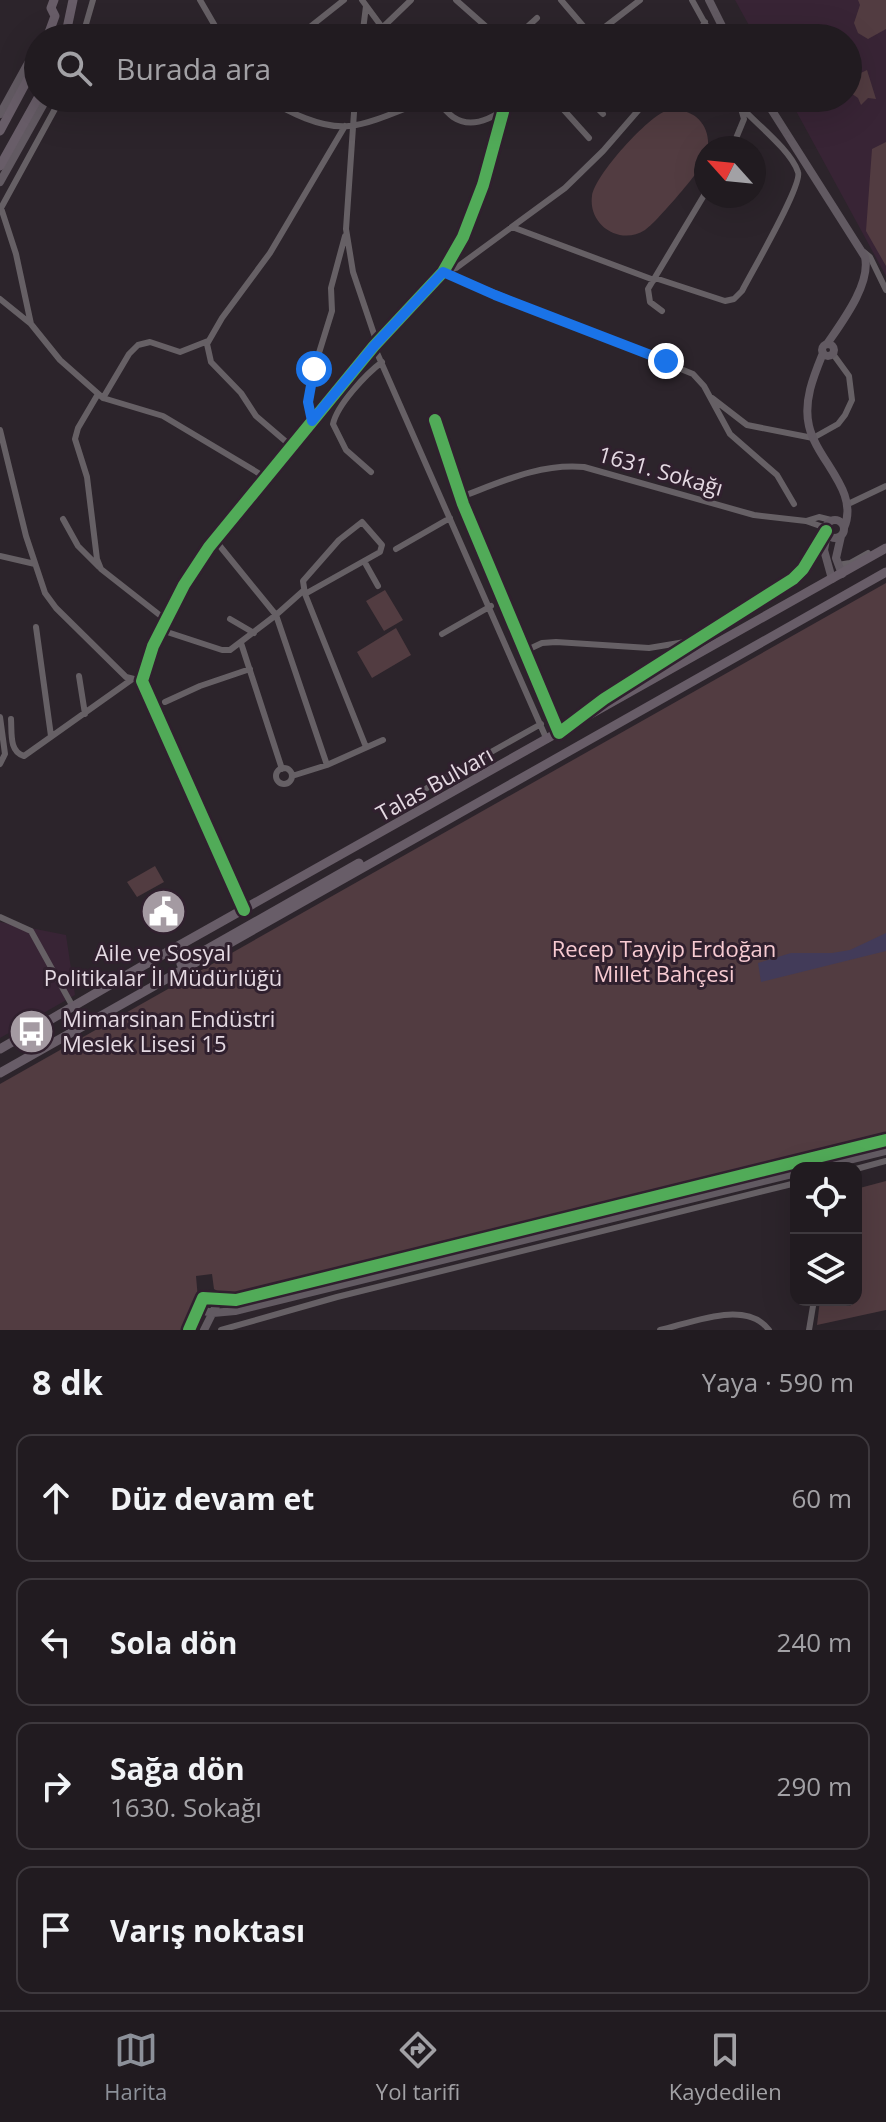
<!DOCTYPE html>
<html lang="tr">
<head>
<meta charset="utf-8">
<style>
	:root { --surface:#211b20; --page:#292429; --text:#f1f3f6; --muted:#a2a1a5; --line:#3e393e; --accent:#8c9099 }
	body { margin:0; font-family:"Open Sans",sans-serif; background:var(--page); color:var(--text) }
	.controls { position:absolute; right:24px; bottom:24px; display:grid; overflow:hidden; border-radius:16px; box-shadow:0 8px 32px #0002 }
	.controls button { width:72px; height:72px; display:grid; place-items:center; padding:0; border:0; border-bottom:2px solid var(--line); background:var(--surface); color:var(--text); font:40px sans-serif }
	.compass { position:absolute; left:694px; top:136px; width:72px; height:72px; border-radius:50%; background:var(--surface); box-shadow:0 8px 32px #0002; rotate:297deg }
	.stop { position:absolute; width:24px; height:24px; margin:-18px; border:6px solid #1a73e8; border-radius:50%; background:#fff }
	.stop.end { background:#1a73e8; border-color:#fff; box-shadow:0 2px 8px #0008 }
	.list { margin:0; padding:0; list-style:none }
	h2 { display:flex; justify-content:space-between; align-items:center; height:104px; margin:0; padding:0 32px; font-size:34px }
	h2 small { font-size:26px; font-weight:400; color:var(--muted) }
	.list li { display:grid; grid-template-columns:52px 1fr auto; gap:24px; align-items:center; box-sizing:border-box; height:128px; margin:0 16px 16px; padding:0 16px; border:2px solid var(--line); border-radius:16px }
	.list b { display:block; font-size:30px; white-space:nowrap }
	.list p { margin:0; font-size:26px; white-space:nowrap; color:var(--muted) }
	.list em { font-size:26px; font-style:normal; color:var(--muted) }
	.icon { flex:none; width:44px; height:44px; fill:none; stroke:currentColor; stroke-width:2; stroke-linecap:round; stroke-linejoin:round }
	.map { position:relative; flex:none; width:886px; height:1330px; overflow:hidden }
	.search { position:absolute; background:var(--surface); box-shadow:0 8px 32px #0002; left:24px; right:24px; top:24px; height:88px; display:flex; align-items:center; gap:20px; box-sizing:border-box; padding:0 28px; border-radius:44px; color:var(--muted); font-size:30px }
	.sheet { height:680px; background:var(--surface) }
	nav { display:flex; justify-content:space-around; align-items:center; box-sizing:border-box; height:112px; border-top:2px solid var(--line); background:var(--surface); font-size:22px; color:var(--muted) }
	nav a { display:grid; justify-items:center; gap:4px }
	nav .on { color:var(--accent) }
	.map>svg:first-child { display:block }
	.built { fill:#382435 }
	.green { fill:#523c41 }
	.water { fill:#423b59 }
	.lines { fill:none; stroke-linecap:round; stroke-linejoin:round }
	.street { stroke:#666065; stroke-width:6 }
	.secondary { stroke:#625a62; stroke-width:8 }
	.primary { stroke:#685d68; stroke-width:9 }
	.cycleway-casing { stroke:#30202e; stroke-width:17 }
	.cycleway { stroke:#51ab58; stroke-width:12 }
	.route { stroke:#1a73e8; stroke-width:10 }
	.labels { text-anchor:middle; dominant-baseline:central; stroke-width:6; stroke-linejoin:round; paint-order:stroke }
	.street-label { font-size:22px; fill:#e4d9e2; stroke:#30202e }
	.park-label { font-size:22px; fill:#f7cad1; stroke:#30202e }
	.poi-label { font-size:22px; fill:#e4d9e2; stroke:#30202e }
</style>
</head>
<body>
<div class="map">
<svg width="886" height="1330" viewBox="0 0 886 1330">
	<rect width="100%" height="100%" fill="#2c242b"/>
	<!-- built -->
	<path class="built" d="M735 0H886V276L789 98H848V38H756Z
		M0 922 66 935 75 995 0 1038Z"/>
	<!-- green -->
	<path class="green" d="M858 0H886V29L868 39 858 33 854 23 860 5Z
		M867 70 876 99 868 98 861 105 858 98 848 91V79Z
		M668 110C701 107 715 134 705 160 701 170 655 224 645 230 620 246 588 225 592 196 595 175 648 116 668 110Z
		M886 142V266L866 231 872 149Z
		M886 583V1132L224 1295 214 1289 212 1274 196 1276 198 1299 184 1330H0V1084Z
		M385 590 403 620 384 631 366 601Z
		M396 628 411 655 372 678 357 652Z
		M155 866 164 882 137 897 127 882Z
		M886 1181V1310L817 1325 820 1300H856V1189Z"/>
	<!-- water -->
	<path class="water" d="M886 933V951L761 982 758 963 791 953H832L850 950Z"/>
	<g class="lines">
		<!-- street -->
		<path class="street" d="M200 0 222 38
			M362 0 390 38
			M456 0 499 38
			M561 0 590 34
			M692 0 713 38
			M382 28 411 0
			M82 38 93 0
			M296 38 344 0
			M362 38 366 6
			M515 38 537 18
			M583 38 605 27 640 0
			M695 38 705 22
			M61 98 1 208 16 254 31 324 60 360 103 398 163 416 265 477
			M266 98C288 112 322 129 349 126 373 124 409 106 433 98
			M355 98 346 229 353 272 377 343
			M435 98C440 104 446 112 453 117 475 132 502 113 517 98
			M553 98 589 138
			M587 98 603 114
			M732 148 744 119 738 98
			M512 227 654 280
			M864 252 870 257 886 290
			M443 272 693 374 704 386 730 434 777 475 794 504
			M443 272 456 268 565 188 603 151 649 98
			M655 278 725 301 734 299 742 291C751 273 803 185 798 172 791 151 759 126 744 110
			M0 299 31 324
			M662 311 650 302 648 289 706 192
			M374 346 547 740
			M98 394 78 428 75 439 87 477 97 559 101 569 166 620
			M103 398 129 354 138 345 150 342 180 352 208 341
			M712 398 747 425 813 438 838 424 845 415 852 400 849 376 833 354
			M435 420 463 504 559 732
			M312 421 309 398 314 369 332 311 331 288 345 236
			M0 430 26 536 45 593 56 608 126 677 142 681
			M291 446 256 416 241 393 211 362 207 344 222 318 270 253 345 126
			M371 472 346 450 333 424C337 405 366 374 382 362
			M461 497C501 482 540 463 584 467L754 515 806 521 826 528
			M846 505 886 486
			M63 519 78 546 99 567
			M806 521 819 517 831 520
			M215 540 276 615 327 765
			M396 549 450 518
			M0 556 35 564
			M364 561 378 586
			M838 565 850 563 868 553
			M305 594 380 552 382 545 362 522 339 540 303 581 305 594 366 747
			M230 619 254 633
			M36 627 51 736
			M161 630 222 650H230L276 615 303 591
			M442 634 491 606
			M241 643 282 769
			M525 651 542 643 556 642 649 648 691 641
			M79 676 85 714
			M165 702 200 686 250 669
			M586 712 695 640 793 579 803 569 826 531
			M0 717 5 754 0 764
			M11 719C12 733 9 752 24 756L131 680
			M276 776a8 8 0 1 1 16 0a8 8 0 1 1-16 0Z
			M292 776 327 765 383 740
			M395 806 541 724
			M244 910 142 681 153 646 184 585 209 547 374 346 443 272 463 237 483 185 503 112
			M0 917 31 931 73 1007
			M856 1169 886 1161
			M221 1330 337 1297 796 1183
			M660 1330C691 1323 746 1299 769 1330
			M809 1330 814 1300"/>
		<!-- secondary -->
		<path class="secondary" d="M709 0 728 38
			M764 98 865 257C871 284 842 322 827 344
			M0 114 38 45
			M0 182 47 98
			M822 350a6 6 0 1 1 12 0a6 6 0 1 1-12 0Z
			M823 353C814 375 803 401 809 426 817 461 860 491 844 528
			M826 529a9 9 0 1 1 18 0a9 9 0 1 1-18 0Z
			M827 534 824 550 832 579
			M841 536 836 558 842 574
			M816 1168 886 1151
			M199 1310 213 1313 235 1311 796 1173
			M189 1330 203 1298 236 1300 886 1140
			M204 1330 219 1300"/>
		<!-- primary -->
		<path class="primary" d="M47 38 55 16 51 8 54 0
			M65 38 73 0
			M0 131 38 60
			M0 166 38 98
			M181 964 359 863
			M0 1049 139 968 886 548
			M0 1073 886 572"/>
		<defs>
			<path id="cycleway" d="M435 420 463 504 559 733 604 699 793 579 803 569 826 531
				M244 910 142 681 153 646 184 585 209 547 374 346 443 272 463 237 483 185 503 112
				M189 1330 203 1298 236 1300 886 1140"/>
		</defs>
		<!-- cycleway casing -->
		<use href="#cycleway" class="cycleway-casing"/>
		<!-- cycleway -->
		<use href="#cycleway" class="cycleway"/>
	</g>
	<g class="lines">
		<!-- route -->
		<path class="route" d="M314 369 308 402 312 421 374 346 443 272 495 295 666 361"/>
	</g>
	<!-- icons -->
	<defs>
		<symbol id="civic-disc" viewBox="-11 -11 22 22"><circle r="9.5" fill="#a49aa2" stroke="#30202e"/><path d="M-.6-6.5H3V-4.5H.6V-3L4-1V1h2V6H-6V1h2V-1L-.6-3ZM-1.2 2.5V6h2.4V2.5Z" fill="#fff"/></symbol>
		<symbol id="bus-disc" viewBox="-11 -11 22 22"><circle r="9.5" fill="#a49aa2" stroke="#30202e"/><path d="M-5-6H5V4H4V6H2V4H-2V6H-4V4H-5ZM-3.5-4V0h7V-4ZM-3.5 1.2v1.5H-2V1.2ZM2 1.2v1.5H3.5V1.2Z" fill="#fff"/></symbol>
	</defs>
	<g fill-rule="evenodd">
		<use href="#civic-disc" x="138" y="886" width="51" height="51"/>
		<use href="#bus-disc" x="6" y="1006" width="51" height="51"/>
	</g>
	<g class="labels">
		<!-- street labels -->
		<g class="street-label">
			<text transform="translate(661 470) rotate(16)">1631. Sokağı</text>
			<text transform="translate(434 783) rotate(-29)">Talas Bulvarı</text>
		</g>
		<!-- park labels -->
		<g class="park-label">
			<text x="664" y="948">Recep Tayyip Erdoğan<tspan x="664" dy="25">Millet Bahçesi</tspan></text>
		</g>
		<!-- poi labels -->
		<g class="poi-label">
			<text x="163" y="952">Aile ve Sosyal<tspan x="163" dy="25">Politikalar İl Müdürlüğü</tspan></text>
			<text x="62" y="1018" text-anchor="start">Mimarsinan Endüstri<tspan x="62" dy="25">Meslek Lisesi 15</tspan></text>
		</g>
	</g>
</svg>
<div class="controls">
<button><svg class="icon" aria-label="locate" viewBox="0 0 24 24"><circle cx="12" cy="12" r="6"/><path d="M12 2v4M12 18v4M2 12h4M18 12h4"/></svg></button>
<button><svg class="icon" aria-label="layers" viewBox="0 0 24 24"><path d="M12 4l9 5-9 5-9-5zM3 14l9 5 9-5"/></svg></button>
</div>
<svg class="compass" viewBox="-18 -18 36 36"><path d="M0-13l5 13h-10z" fill="#e53935"/><path d="M0 13l5-13h-10z" fill="#a2a1a5"/></svg>
<div class="stop" style="left:314px;top:369px"></div>
<div class="stop end" style="left:666px;top:361px"></div>
<div class="search"><svg class="icon" aria-label="search" viewBox="0 0 24 24"><circle cx="10" cy="10" r="6"/><path d="M15 15l6 6"/></svg>Burada ara</div>
</div>
<section class="sheet">
<h2>8 dk<small>Yaya · 590 m</small></h2>
<ul class="list">
<li><svg class="icon" aria-label="ahead" viewBox="0 0 24 24"><path d="M12 20V5M6 11l6-6 6 6"/></svg><div><b>Düz devam et</b></div><em>60 m</em></li>
<li><svg class="icon" aria-label="left" viewBox="0 0 24 24"><path d="M17 20v-9H6M10 6l-5 5 5 5"/></svg><div><b>Sola dön</b></div><em>240 m</em></li>
<li><svg class="icon" aria-label="right" viewBox="0 0 24 24"><path d="M7 20v-9h11M14 6l5 5-5 5"/></svg><div><b>Sağa dön</b><p>1630. Sokağı</p></div><em>290 m</em></li>
<li><svg class="icon" aria-label="arrive" viewBox="0 0 24 24"><path d="M6 21V4h12l-3 4 3 4H6"/></svg><div><b>Varış noktası</b></div></li>
</ul>
</section>
<nav>
<a class="on"><svg class="icon" aria-label="map" viewBox="0 0 24 24"><path d="M3 6l6-2 6 2 6-2v14l-6 2-6-2-6 2zM9 4v14M15 6v14"/></svg>Harita</a>
<a><svg class="icon" aria-label="directions" viewBox="0 0 24 24"><path d="M12 3l9 9-9 9-9-9zM9 14v-3h6M13 9l2 2-2 2"/></svg>Yol tarifi</a>
<a><svg class="icon" aria-label="saved" viewBox="0 0 24 24"><path d="M7 4h10v16l-5-4-5 4z"/></svg>Kaydedilen</a>
</nav>
</body>
</html>
